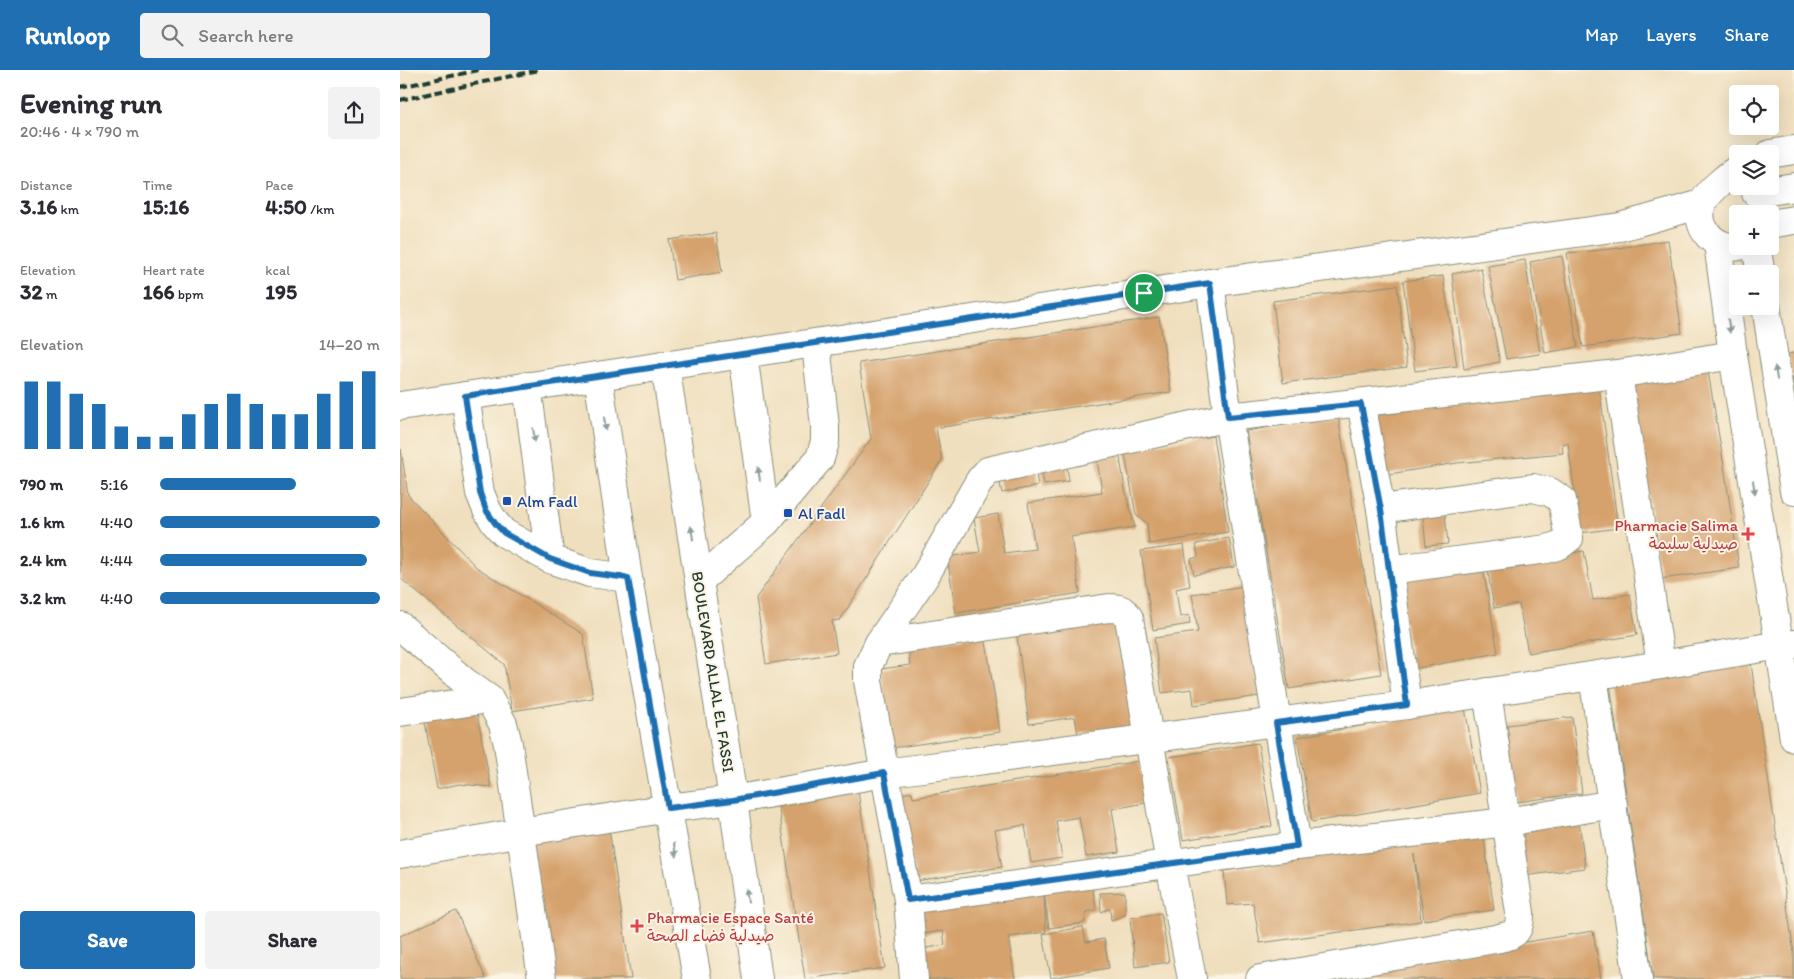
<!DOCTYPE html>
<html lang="en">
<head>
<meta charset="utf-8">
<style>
  body { margin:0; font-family:Itim,"Playpen Sans Arabic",sans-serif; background:#f2f2f3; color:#2b2b33; height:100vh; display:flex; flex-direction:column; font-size:19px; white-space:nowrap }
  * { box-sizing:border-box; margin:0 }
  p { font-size:16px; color:#7c7c81 }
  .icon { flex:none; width:28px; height:28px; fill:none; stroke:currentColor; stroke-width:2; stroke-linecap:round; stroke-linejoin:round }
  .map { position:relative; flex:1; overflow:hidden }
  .panel { display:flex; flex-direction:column; background:#fff; width:400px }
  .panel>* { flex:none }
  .buttons { position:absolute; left:1329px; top:15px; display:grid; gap:10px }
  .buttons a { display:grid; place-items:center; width:50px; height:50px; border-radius:5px; background:#fff; box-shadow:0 5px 20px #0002; font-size:25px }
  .pin { position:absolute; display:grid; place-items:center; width:42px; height:42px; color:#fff; margin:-21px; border:2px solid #fff; border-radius:50%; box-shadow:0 1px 5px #0007 }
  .round { display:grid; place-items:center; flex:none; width:52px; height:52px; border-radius:5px; background:#f2f2f3 }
  .headline { display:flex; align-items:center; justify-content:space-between; height:85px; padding:0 20px }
  h1 { font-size:28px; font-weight:700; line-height:38px }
  .figures { display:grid; grid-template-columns:repeat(3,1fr); gap:8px; height:85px; padding:5px 20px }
  .figures div { display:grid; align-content:center }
  .figures b { font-size:21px; font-weight:700 }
  .figures small { font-size:14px; font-weight:400 }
  .figures p { font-size:14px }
  .chart { height:140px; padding:10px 20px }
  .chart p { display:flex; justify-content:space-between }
  .chart svg { width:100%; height:90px; margin-top:5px; stroke:#1f6fb2; stroke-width:6 }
  .button { display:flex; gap:10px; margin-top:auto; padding:10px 20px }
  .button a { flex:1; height:58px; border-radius:5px; background:#1f6fb2; color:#fff; font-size:20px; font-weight:700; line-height:58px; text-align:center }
  .button a+a { background:#f2f2f3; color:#2b2b33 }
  ul { padding:0 20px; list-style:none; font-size:16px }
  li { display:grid; grid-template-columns:80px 60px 1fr; align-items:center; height:38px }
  li i { height:12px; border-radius:6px; background:#1f6fb2 }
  header { display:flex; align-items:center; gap:30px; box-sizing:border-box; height:70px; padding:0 25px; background:#1f6fb2; color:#fff }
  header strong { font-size:24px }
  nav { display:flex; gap:28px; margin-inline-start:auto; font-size:18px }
  .search { width:350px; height:45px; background:#f2f2f3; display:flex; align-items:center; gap:12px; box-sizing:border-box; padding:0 18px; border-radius:5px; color:#7c7c81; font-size:19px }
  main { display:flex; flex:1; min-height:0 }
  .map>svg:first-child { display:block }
  .building { fill:#d5a26d }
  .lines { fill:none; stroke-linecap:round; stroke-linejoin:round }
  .minor-casing { stroke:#888e79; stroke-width:30 }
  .minor { stroke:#fff; stroke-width:28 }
  .rail { stroke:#1f3d34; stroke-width:4; stroke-dasharray:8 4; stroke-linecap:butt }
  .oneway { fill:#8f9e9a }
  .route-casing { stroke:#fff; stroke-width:10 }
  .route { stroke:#1f6fb2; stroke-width:6 }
  .transit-dot { fill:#1a4fb4; stroke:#fcf5e5; stroke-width:2 }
  .health-dot { fill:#e0444e; stroke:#fcf5e5; stroke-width:2 }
  .labels { text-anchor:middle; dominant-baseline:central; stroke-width:4; stroke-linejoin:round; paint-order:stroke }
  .transit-label { font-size:16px; fill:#164399; stroke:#fcf5e5; text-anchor:start }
  .health-label { font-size:16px; fill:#be3a42; stroke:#fcf5e5; text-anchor:end }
  .street-label { font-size:16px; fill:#1f3d34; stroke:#fcf5e5 }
</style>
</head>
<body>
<header>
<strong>Runloop</strong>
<div class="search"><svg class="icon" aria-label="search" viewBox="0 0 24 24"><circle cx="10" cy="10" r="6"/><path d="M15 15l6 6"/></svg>Search here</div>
<nav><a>Map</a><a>Layers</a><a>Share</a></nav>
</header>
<main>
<section class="panel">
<div class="headline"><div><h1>Evening run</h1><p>20:46 · 4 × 790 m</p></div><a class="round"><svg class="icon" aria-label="share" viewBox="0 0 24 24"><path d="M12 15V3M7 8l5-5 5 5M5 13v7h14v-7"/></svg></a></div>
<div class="figures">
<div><p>Distance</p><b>3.16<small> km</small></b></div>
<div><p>Time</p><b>15:16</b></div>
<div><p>Pace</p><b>4:50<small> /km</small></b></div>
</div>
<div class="figures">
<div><p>Elevation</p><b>32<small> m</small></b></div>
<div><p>Heart rate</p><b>166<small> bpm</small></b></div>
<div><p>kcal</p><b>195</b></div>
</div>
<div class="chart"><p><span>Elevation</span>14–20 m</p>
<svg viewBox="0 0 160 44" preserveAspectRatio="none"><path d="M5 44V11M15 44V11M25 44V17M35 44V22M45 44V33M55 44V38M65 44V38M75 44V27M85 44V22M95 44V17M105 44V22M115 44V27M125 44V27M135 44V17M145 44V11M155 44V6"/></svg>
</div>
<ul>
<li><b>790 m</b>5:16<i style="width:62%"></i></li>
<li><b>1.6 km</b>4:40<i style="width:100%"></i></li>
<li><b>2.4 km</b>4:44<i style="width:94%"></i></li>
<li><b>3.2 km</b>4:40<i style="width:100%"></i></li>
</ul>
<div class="button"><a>Save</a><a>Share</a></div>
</section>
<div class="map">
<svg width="1394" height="909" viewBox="0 0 1394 909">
  <rect width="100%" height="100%" fill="#fcf5e5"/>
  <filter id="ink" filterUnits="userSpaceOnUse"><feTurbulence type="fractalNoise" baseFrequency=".02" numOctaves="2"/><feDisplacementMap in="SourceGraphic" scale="10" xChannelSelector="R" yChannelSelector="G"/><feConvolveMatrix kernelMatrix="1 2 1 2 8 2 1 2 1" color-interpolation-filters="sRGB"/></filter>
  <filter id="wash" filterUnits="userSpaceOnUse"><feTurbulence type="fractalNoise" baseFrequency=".0096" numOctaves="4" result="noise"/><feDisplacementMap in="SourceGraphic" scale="20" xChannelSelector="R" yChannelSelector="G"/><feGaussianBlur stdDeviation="1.12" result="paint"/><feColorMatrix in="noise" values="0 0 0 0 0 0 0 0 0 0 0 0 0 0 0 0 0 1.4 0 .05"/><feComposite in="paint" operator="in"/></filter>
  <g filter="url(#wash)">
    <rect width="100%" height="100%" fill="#f0dfbe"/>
    <g id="blocks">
      <g class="building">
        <polygon points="316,163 322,202 275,210 269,170"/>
        <polygon points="1268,170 1282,263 1183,277 1167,183 1212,179"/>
        <polygon points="1162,186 1178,277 1145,283 1130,192"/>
        <polygon points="1125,190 1140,284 1106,289 1088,196"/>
        <polygon points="1081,198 1100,292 1064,299 1052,204"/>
        <polygon points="1043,206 1057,296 1015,301 1003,211"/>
        <polygon points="997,215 1007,297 883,313 873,231"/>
        <polygon points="759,247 771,322 536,358 542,390 440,550 432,551 437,583 366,594 356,528 471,369 459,293"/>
        <polygon points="1394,283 1394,316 1393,316 1388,284"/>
        <polygon points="1307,295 1325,402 1339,498 1261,509 1230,307"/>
        <polygon points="1199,315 1218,458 1180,463 1168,373 1162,374 1163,383 1057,393 983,405 974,346"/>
        <polygon points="938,346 981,604 889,619 846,361"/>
        <polygon points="813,366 828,462 749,474 747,453 736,445 724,379"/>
        <polygon points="1,379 8,425 76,497 183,564 193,628 112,641 104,594 0,508"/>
        <polygon points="719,382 725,419 735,457 671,467 680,523 556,543 547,487 580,482 574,448 598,444 604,483 635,479 628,433 702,422 696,383"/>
        <polygon points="666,391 669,411 644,415 641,395"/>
        <polygon points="635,397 638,416 602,423 598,404"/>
        <polygon points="1045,444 1048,474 1026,476 1023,447"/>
        <polygon points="829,468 834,497 794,505 791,489 798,487 796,474"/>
        <polygon points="784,475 790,516 776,519 780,547 789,545 790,554 753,560 741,481"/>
        <polygon points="1184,481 1193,530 1230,524 1237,565 1128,583 1119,534 1094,538 1087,497"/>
        <polygon points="1082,493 1098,583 1013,599 997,509"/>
        <polygon points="844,516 860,626 794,635 792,619 762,623 754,568 798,562 792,524"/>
        <polygon points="723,544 739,656 678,664 675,647 629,654 616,559"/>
        <polygon points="585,565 600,662 492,678 481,599 510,595 508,576"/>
        <polygon points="1350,587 1394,883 1394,909 1253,909 1209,607"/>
        <polygon points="76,638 91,717 59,714 37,719 24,647"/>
        <polygon points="1065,638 1080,723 912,752 897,667"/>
        <polygon points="1172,647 1182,723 1117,732 1107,655"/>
        <polygon points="858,673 872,756 783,770 769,687"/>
        <polygon points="739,691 746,733 712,739 719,782 686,787 679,747 656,751 662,788 631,793 625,755 595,760 602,797 516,811 501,724 512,722 513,728"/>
        <polygon points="458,721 485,898 405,909 378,733"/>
        <polygon points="1179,750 1185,798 1123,806 1117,758"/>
        <polygon points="209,758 231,909 152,909 131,769"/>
        <polygon points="1083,761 1094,840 1024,850 1014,784 1021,851 860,873 853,833 827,835 824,801"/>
        <polygon points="692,813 696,840 687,842 684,853 649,858 644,824 646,862 608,867 615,909 526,909 521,879 545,875 543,861 523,864 518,832"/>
        <polygon points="725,822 725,845 711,850 710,838 701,842 700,823"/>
        <polygon points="56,841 86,909 0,909 0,866"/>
        <polygon points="761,843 769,892 735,897 730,848"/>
        <polygon points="683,857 686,872 704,869 709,898 651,908 643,864"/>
        <polygon points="1193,861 1201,909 909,909 909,908"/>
      </g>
    </g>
  </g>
  <g filter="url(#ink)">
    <use href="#blocks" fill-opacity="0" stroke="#888e79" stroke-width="1"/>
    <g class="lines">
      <defs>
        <g id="minor">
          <polyline points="1370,84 1394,80"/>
          <path d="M1338,99c-11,7 -32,24 -36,36 -8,23 14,46 37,41"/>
          <polyline points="1356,123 1394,117"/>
          <polyline points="1370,154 1394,150"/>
          <polyline points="1318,173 1333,285 1394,668"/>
          <polyline points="1356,176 1361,204"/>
          <polyline points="810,213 828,347 897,776"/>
          <polyline points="1366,236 1394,421"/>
          <polyline points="343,284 366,452"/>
          <polyline points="265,295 329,702 358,909"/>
          <polyline points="1218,304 1261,595"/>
          <polyline points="198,306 228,508 297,909"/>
          <polyline points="127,316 150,489"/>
          <polyline points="65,326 80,423 87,440 95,453 104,463 150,489 190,503 228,508"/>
          <polyline points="961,333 981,439 1007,635"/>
          <polyline points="0,336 810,213 1220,157 1302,134"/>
          <polyline points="981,439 1133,418 1150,422 1162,430 1169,468 1160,475 1147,479 989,500"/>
          <polyline points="299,511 366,452 420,388 425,372 425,357 416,274"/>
          <polyline points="0,556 65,612 89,629 103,654 108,674 142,909"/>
          <path d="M479,573l230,-35c10,0 15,1 20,10l41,246 22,115"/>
          <polyline points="1193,606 1238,909"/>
          <polyline points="0,642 89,629"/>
          <polyline points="0,784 121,762 269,738 333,730 484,703 1007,635 1261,595 1380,575 1394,574"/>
          <polyline points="508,830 897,776 1107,752 1213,734"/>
          <polyline points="514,909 508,830 468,611 468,596 479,573 525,506 580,410 588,401 828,347 1218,304 1333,285"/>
          <path d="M860,909l235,-40c19,-4 25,-5 25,-26l-33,-221"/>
        </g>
      </defs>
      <use href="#minor" class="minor-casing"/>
      <use href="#minor" class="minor"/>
      <g class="rail">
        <polyline points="0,17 79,0"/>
        <polyline points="0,30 139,0"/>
      </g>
    </g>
    <defs><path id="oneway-solid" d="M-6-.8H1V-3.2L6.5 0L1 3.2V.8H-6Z" transform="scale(1.25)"/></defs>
    <g class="oneway">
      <use href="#oneway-solid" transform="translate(1329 256) rotate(82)"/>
      <use href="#oneway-solid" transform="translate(1376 303) rotate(-99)"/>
      <use href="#oneway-solid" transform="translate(205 354) rotate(82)"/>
      <use href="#oneway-solid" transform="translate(134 365) rotate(82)"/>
      <use href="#oneway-solid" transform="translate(359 404) rotate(-98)"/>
      <use href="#oneway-solid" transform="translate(1354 417) rotate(81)"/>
      <use href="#oneway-solid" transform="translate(292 463) rotate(-99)"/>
      <use href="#oneway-solid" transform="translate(275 780) rotate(81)"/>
      <use href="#oneway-solid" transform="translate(347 826) rotate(-98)"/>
    </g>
  </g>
  <g class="lines" filter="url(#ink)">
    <defs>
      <polygon id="route" points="810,213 828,347 961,334 981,440 1007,635 876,653 897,776 508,830 484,703 333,730 268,738 228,508 190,503 150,489 104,463 95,453 86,440 80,423 65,326"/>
    </defs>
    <use href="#route" class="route-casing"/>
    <use href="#route" class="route"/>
  </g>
  <g class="transit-dot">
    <rect x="102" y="426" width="10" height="10" rx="2.5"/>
    <rect x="383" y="438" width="10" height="10" rx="2.5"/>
  </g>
  <g class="health-dot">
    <path d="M1345.5 456.5h5v5h5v5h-5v5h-5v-5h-5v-5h5z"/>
    <path d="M234.5 848.5h5v5h5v5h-5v5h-5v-5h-5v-5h5z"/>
  </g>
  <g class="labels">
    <g class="transit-label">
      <text x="117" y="431">Alm Fadl</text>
      <text x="398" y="443">Al Fadl</text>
    </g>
    <g class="health-label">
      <text x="1338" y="455">Pharmacie Salima<tspan x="1338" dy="18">صيدلية سليمة</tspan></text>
      <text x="247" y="847" text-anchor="start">Pharmacie Espace Santé<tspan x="247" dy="18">صيدلية فضاء الصحة</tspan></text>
    </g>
    <g class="street-label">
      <text transform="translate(313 602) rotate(81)">BOULEVARD ALLAL EL FASSI</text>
    </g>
  </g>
</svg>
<div class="buttons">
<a><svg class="icon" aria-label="locate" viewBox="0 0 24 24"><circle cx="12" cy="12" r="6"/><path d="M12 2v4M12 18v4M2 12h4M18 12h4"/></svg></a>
<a><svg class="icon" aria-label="layers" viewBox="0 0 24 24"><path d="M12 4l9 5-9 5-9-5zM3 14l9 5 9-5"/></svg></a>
<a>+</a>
<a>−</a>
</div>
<div class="pin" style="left:744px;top:223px;background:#1e9e55"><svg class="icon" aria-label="arrive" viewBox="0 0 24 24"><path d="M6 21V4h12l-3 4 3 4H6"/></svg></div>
</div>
</main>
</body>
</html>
